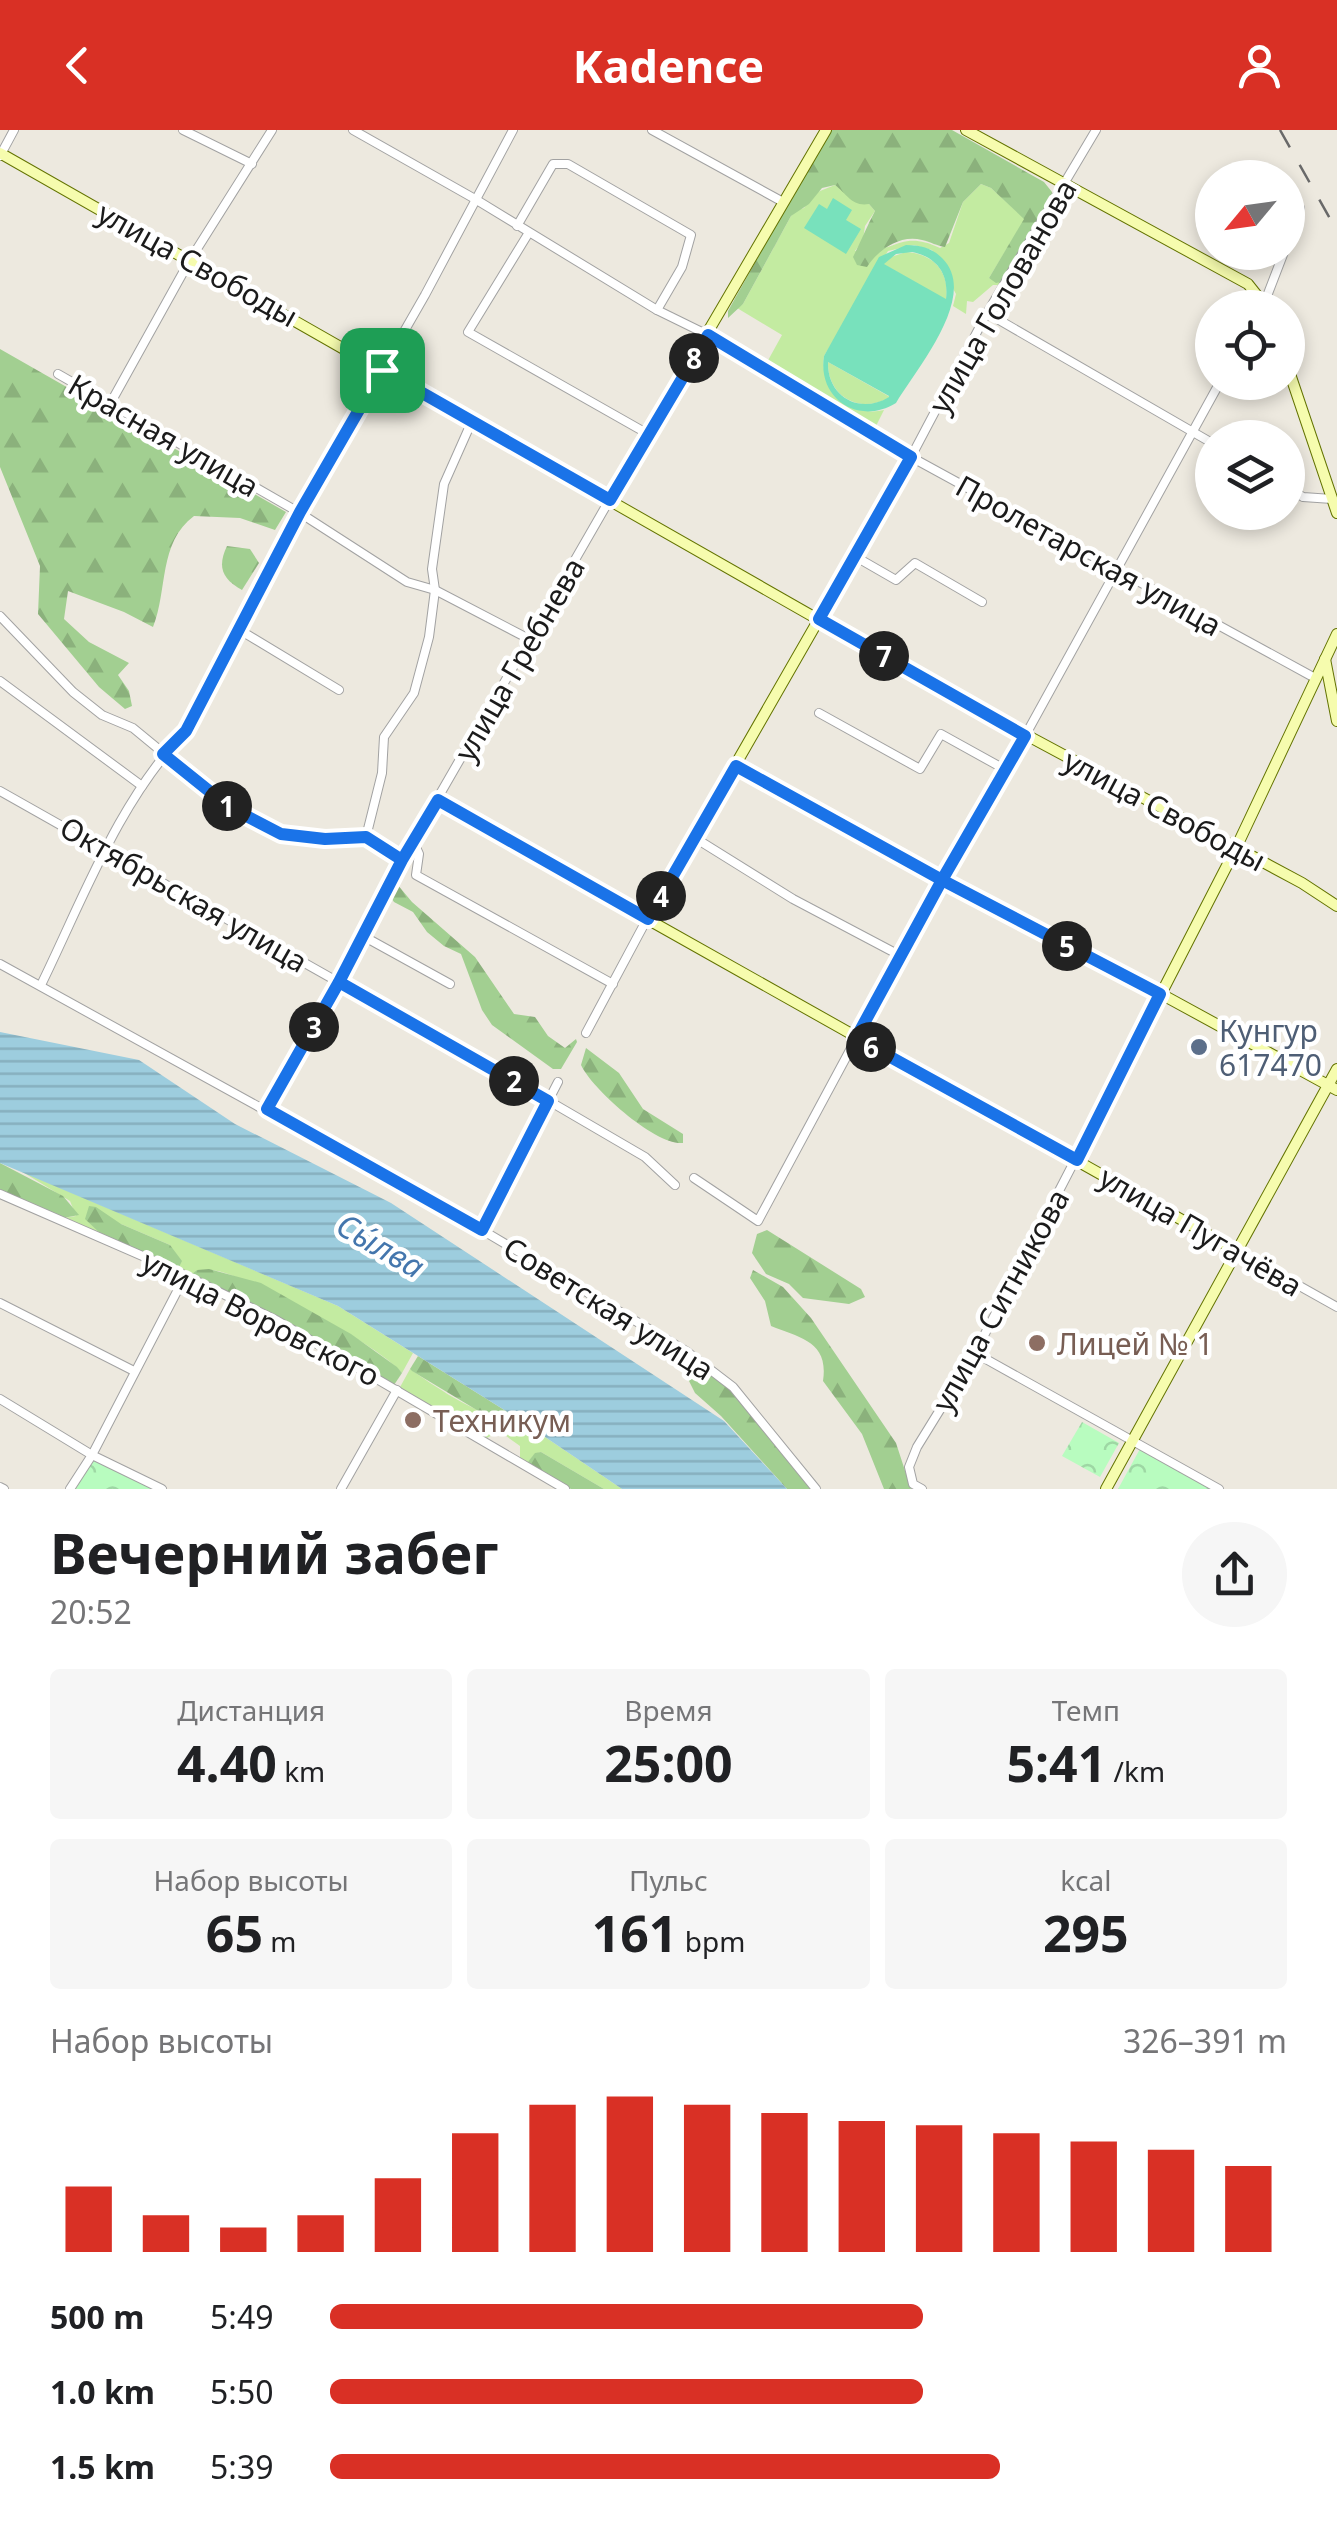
<!DOCTYPE html>
<html lang="ru">
<head>
<meta charset="utf-8">
<style>
  body { margin:0; font-family:"Noto Sans",sans-serif; background:#f6f6f6; color:#202124; height:100vh; display:flex; flex-direction:column; font-size:38px; white-space:nowrap }
  * { box-sizing:border-box; margin:0 }
  p { font-size:32px; color:#757577 }
  .icon { flex:none; width:55px; height:55px; fill:none; stroke:currentColor; stroke-width:2; stroke-linecap:round; stroke-linejoin:round }
  .map { position:relative; height:1359px; overflow:hidden }
  .panel { display:flex; flex-direction:column; background:#fff; flex:1 }
  .panel>* { flex:none }
  .needle { width:65px; rotate:241deg }
  .buttons { position:absolute; left:1195px; top:30px; display:grid; gap:20px }
  .buttons a { display:grid; place-items:center; width:110px; height:110px; border-radius:50%; background:#fff; box-shadow:0 5px 15px #0003; font-size:50px }
  .pin { position:absolute; display:grid; place-items:center; width:85px; height:85px; color:#fff; margin:-42px; border-radius:20px; box-shadow:0 5px 15px #0006 }
  .km { position:absolute; width:50px; height:50px; margin:-25px; border-radius:50%; background:#222; color:#fff; font-size:28px; line-height:50px; text-align:center }
  .round { display:grid; place-items:center; flex:none; width:105px; height:105px; border-radius:52px; background:#f6f6f6 }
  .overview { display:flex; align-items:center; justify-content:space-between; height:170px; padding:0 50px }
  h1 { font-size:55px; font-weight:700; line-height:75px }
  .metrics { display:grid; grid-template-columns:repeat(3,1fr); gap:15px; height:170px; padding:10px 50px }
  .metrics div { display:grid; align-content:center; border-radius:10px; background:#f6f6f6; text-align:center }
  .metrics b { font-size:50px; font-weight:700 }
  .metrics small { font-size:28px; font-weight:400 }
  .metrics p { font-size:28px }
  .chart { height:280px; padding:20px 50px }
  .chart p { display:flex; justify-content:space-between }
  .chart svg { width:100%; height:180px; margin-top:10px; stroke:#d93025; stroke-width:6 }
  ul { padding:0 50px; list-style:none; font-size:32px }
  li { display:grid; grid-template-columns:160px 120px 1fr; align-items:center; height:75px }
  li i { height:25px; border-radius:12px; background:#d93025 }
  header { display:flex; justify-content:space-between; align-items:center; height:130px; padding:0 50px; background:#d93025; color:#fff; font-size:45px; font-weight:700 }
  .map>svg:first-child { display:block }
  .grass { fill:#c3eba1 }
  .forest { fill:url(#forest-firs) }
  .park { fill:url(#park-crowns) }
  .pitch { fill:#78e1bc; fill-rule:evenodd }
  .water { fill:url(#water-rules) }
  .lines { fill:none; stroke-linecap:round; stroke-linejoin:round }
  .street-casing { stroke:#a2a2a2; stroke-width:10 }
  .secondary-casing { stroke:#637300; stroke-width:12 }
  .street { stroke:#fff; stroke-width:8 }
  .secondary { stroke:#f6fcae; stroke-width:10 }
  .rail { stroke:#696969; stroke-width:2.5; stroke-dasharray:20 20; stroke-linecap:butt }
  .route-casing { stroke:#fff; stroke-width:20 }
  .route { stroke:#1a73e8; stroke-width:12 }
  .service-dot { fill:#5c6f8a; stroke:#fff; stroke-width:4 }
  .education-dot { fill:#8d6e63; stroke:#fff; stroke-width:4 }
  .labels { text-anchor:middle; dominant-baseline:central; stroke-width:9; stroke-linejoin:round; paint-order:stroke }
  .street-label { font-size:30px; fill:#1b1b1b; stroke:#fff }
  .service-label { font-size:30px; fill:#4e5e75; stroke:#fff; text-anchor:start }
  .education-label { font-size:30px; fill:#785e54; stroke:#fff; text-anchor:start }
  .water-label { font-size:32px; font-style:italic; fill:#4476ad; stroke:#fff }
</style>
</head>
<body>
<header><svg class="icon" aria-label="back" viewBox="0 0 24 24"><path d="M15 5l-7 7 7 7"/></svg>Kadence<svg class="icon" aria-label="person" viewBox="0 0 24 24"><circle cx="12" cy="8" r="4"/><path d="M4 21q1-7 8-7t8 7"/></svg></header>
<div class="map">
<svg width="1337" height="1359" viewBox="0 0 1337 1359">
  <defs>
    <pattern id="forest-firs" width="22" height="20" patternUnits="userSpaceOnUse" patternTransform="scale(2.5)"><rect width="22" height="20" fill="#a2cf91"/><path d="M5 1l3.5 6h-7zM16 11l3.5 6h-7z" fill="#8bb17c"/></pattern>
    <pattern id="park-crowns" width="20" height="18" patternUnits="userSpaceOnUse" patternTransform="scale(2.5)"><rect width="20" height="18" fill="#b8fcbf"/><path d="M2 6a3 3 0 1 1 6 0M12 15a3 3 0 1 1 6 0" fill="none" stroke="#9ed7a4"/></pattern>
    <pattern id="water-rules" width="6" height="5" patternUnits="userSpaceOnUse" patternTransform="scale(2.5)"><rect width="6" height="5" fill="#9dcdde"/><path d="M0 2.5h6" fill="none" stroke="#87afbe"/></pattern>
  </defs>
  <rect width="100%" height="100%" fill="#ede9df"/>
  <g class="grass">
    <path d="M981,54l10,4 34,31 -36,59 12,4 1,3h-9l-20,17 -6,-1 -1,13 -13,-8 3,-12 -24,-44 -18,-5 -26,6 -64,105c-5,34 27,62 60,54l-8,16 -110,-62 16,-29 -45,-27 6,-4 48,-88 6,-6 7,-2 11,-15 20,-8 34,19 6,7 -10,15 -2,14 -8,11c38,5 44,-23 85,-3l9,-5 14,-41z"/>
    <path d="M906,122c28,2 44,20 40,48l-63,-36 8,-7z"/>
    <path d="M828,232l62,35c-29,18 -63,0 -62,-35z"/>
    <path d="M21,1041l317,135 75,47 -11,20c-21,-27 -155,-99 -190,-103 -7,0 -14,4 -21,7l-13,-8 -8,-24 -49,-21 -19,10 -39,-16 13,-2 -6,-15z"/>
    <path d="M410,1239c23,16 79,56 104,47l108,73h-18l-63,-37 -6,2 -8,9 -7,-5v-12l-21,-15 -12,7 -88,-49z"/>
  </g>
  <g class="forest">
    <path d="M829,0h123l92,52 8,10 -1,7 -50,83 -5,1 -7,-5 35,-59 -33,-31 -10,-4 -18,18 -18,45c-8,-1 -14,-5 -23,-7 -22,-6 -44,10 -55,27l-10,-2 -4,-8c8,-16 14,-31 22,-46l-6,-7c-17,3 -22,-10 -34,-19l-13,3 -13,16 -18,12 -48,88 -15,14v-7z"/>
    <path d="M0,219l286,163 -11,18 -35,-12 -46,-2c-36,27 -26,74 -41,111l-29,-15 -56,-21 -4,28 25,23 40,21 -11,12 11,16 3,15 -7,3 -26,-22 -61,-73 2,-48 -40,-99z"/>
    <path d="M227,416l23,3 9,14 -17,27c-20,-11 -25,-23 -15,-44z"/>
    <polygon points="397,754 412,772 475,827 514,884 535,887 548,906 565,918 576,909 577,912 561,939 553,939 492,895 482,880 461,824 444,816 427,802 413,782 394,772 390,766"/>
    <path d="M586,918l33,25 24,36 40,25v9c-27,3 -91,-54 -102,-78z"/>
    <polygon points="0,1033 63,1066 79,1085 63,1088 0,1062"/>
    <polygon points="89,1076 96,1077 121,1094 170,1115 182,1131 178,1139 102,1105 85,1089"/>
    <polygon points="767,1100 861,1159 865,1167 849,1174 803,1168 789,1154 766,1144 752,1123 757,1104"/>
    <polygon points="209,1139 261,1153 351,1204 397,1237 402,1243 394,1255 192,1144 197,1140"/>
    <path d="M753,1140l30,17 28,31 85,125 15,46h-27l-22,-55 -39,-53c6,-40 -23,-43 -52,-55l-6,-25 -15,-23z"/>
    <polygon points="418,1226 514,1286 503,1290 490,1288 412,1241 410,1239"/>
    <polygon points="684,1226 692,1228 737,1265 813,1359 787,1359 721,1286 695,1263 681,1235"/>
    <polygon points="541,1322 604,1359 571,1359 527,1333 535,1323"/>
  </g>
  <g class="park">
    <polygon points="1082,1292 1119,1313 1100,1347 1062,1326"/>
    <polygon points="1141,1317 1215,1359 1118,1359"/>
    <polygon points="93,1329 154,1359 74,1359"/>
  </g>
  <g class="pitch">
    <polygon points="833,68 852,80 846,90 861,99 846,124 804,98 819,74 827,79"/>
    <path d="M906,115c14,0 26,3 36,13 38,37 -25,110 -46,145 -37,23 -79,-4 -72,-47l55,-99zM912,122c25,5 37,22 34,47l-62,-35 12,-10zM828,232l61,34v1c-29,18 -62,0 -61,-35z"/>
  </g>
  <polygon class="water" points="0,902 139,930 235,994 391,1073 724,1291 787,1359 622,1359 514,1286 338,1176 0,1033"/>
  <g class="lines">
    <defs>
      <g id="street">
        <polyline points="183,0 252,34"/>
        <polyline points="353,0 475,69 657,180 708,205 911,327 1315,548"/>
        <polyline points="652,0 783,72"/>
        <polyline points="0,26 14,0"/>
        <polyline points="517,96 553,34 568,34 691,105 682,137 657,180"/>
        <polyline points="528,104 468,202 648,304"/>
        <polyline points="1288,112 1300,78"/>
        <polyline points="1264,174 1284,122"/>
        <polyline points="987,183 1212,313"/>
        <polyline points="58,244 300,383 407,452 435,460 531,510"/>
        <polyline points="110,274 190,130 272,0"/>
        <polyline points="1288,358 1303,367 1332,369"/>
        <polyline points="856,427 896,450 915,433 982,472"/>
        <polyline points="0,486 73,562 102,585 133,598 229,677 281,704 325,709 366,707 402,730"/>
        <polyline points="819,489 911,327 987,183 1096,0"/>
        <polyline points="238,499 339,560"/>
        <polyline points="0,551 142,656"/>
        <polyline points="819,583 920,639 941,604 1006,640"/>
        <polyline points="735,636 941,751 1161,864 975,1223 917,1317 909,1337 913,1354 922,1359"/>
        <polyline points="0,661 549,971 645,1027 675,1055"/>
        <polyline points="439,670 647,789 586,903"/>
        <polyline points="366,707 382,643 384,607 414,563 429,507 435,460 432,439 444,354 472,291"/>
        <polyline points="695,708 793,769 901,826"/>
        <polyline points="414,713 419,724 416,745 613,854"/>
        <polyline points="363,806 450,854"/>
        <polyline points="0,834 482,1100 686,1221 733,1257 816,1359"/>
        <path d="M41,855c42,-86 78,-185 145,-254l114,-218 125,-218 88,-165"/>
        <polyline points="267,979 339,852 402,730 610,369"/>
        <polyline points="694,1048 758,1091 941,751 1025,606 1220,252"/>
        <polyline points="0,1064 170,1138 276,1190 565,1359"/>
        <polyline points="482,1100 558,952"/>
        <polyline points="1239,1122 1337,1177"/>
        <polyline points="0,1173 134,1241"/>
        <polyline points="975,1223 1219,1359"/>
        <polyline points="0,1269 92,1325 162,1359"/>
        <polyline points="0,1357 4,1359"/>
        <polyline points="70,1359 92,1325 185,1146"/>
        <polyline points="341,1359 397,1260"/>
      </g>
      <g id="secondary">
        <polyline points="966,0 1248,154 1267,178"/>
        <polyline points="0,23 935,556 1302,753 1337,776"/>
        <polyline points="1288,238 1337,383"/>
        <polyline points="610,369 826,0"/>
        <polyline points="819,489 647,789 1239,1122"/>
        <polyline points="1337,504 1236,718 1161,864 1337,960"/>
        <polyline points="1325,529 1337,591"/>
        <polyline points="1106,1359 1337,939"/>
      </g>
    </defs>
    <use href="#street" class="street-casing"/>
    <use href="#secondary" class="secondary-casing"/>
    <use href="#street" class="street"/>
    <use href="#secondary" class="secondary"/>
    <polyline class="rail" points="1280,0 1337,101"/>
  </g>
  <g class="lines">
    <defs>
      <polyline id="route" points="382,240 300,382 186,601 163,624 229,677 281,704 325,709 366,707 402,730 339,852 548,971 482,1100 267,979 339,852 402,730 438,670 648,789 736,636 942,750 1160,864 1077,1030 856,908 942,750 1025,606 819,489 911,327 708,205 610,370 382,240"/>
    </defs>
    <use href="#route" class="route-casing"/>
    <use href="#route" class="route"/>
  </g>
  <circle class="service-dot" cx="1199" cy="917" r="10"/>
  <g class="education-dot">
    <circle cx="1037" cy="1213" r="10"/>
    <circle cx="413" cy="1290" r="10"/>
  </g>
  <g class="labels">
    <g class="street-label">
      <text transform="translate(198 134) rotate(29)">улица Свободы</text>
      <text transform="translate(1002 166) rotate(-60)">улица Голованова</text>
      <text transform="translate(164 305) rotate(30)">Красная улица</text>
      <text transform="translate(1089 425) rotate(29)">Пролетарская улица</text>
      <text transform="translate(519 529) rotate(-60)">улица Гребнева</text>
      <text transform="translate(1165 680) rotate(28)">улица Свободы</text>
      <text transform="translate(184 764) rotate(30)">Октябрьская улица</text>
      <text transform="translate(1201 1101) rotate(30)">улица Пугачёва</text>
      <text transform="translate(1000 1170) rotate(-61)">улица Ситникова</text>
      <text transform="translate(609 1178) rotate(32)">Советская улица</text>
      <text transform="translate(261 1188) rotate(27)">улица Воровского</text>
    </g>
    <g class="service-label">
      <text x="1219" y="900">Кунгур<tspan x="1219" dy="34">617470</tspan></text>
    </g>
    <g class="education-label">
      <text x="1057" y="1213">Лицей № 1</text>
      <text x="433" y="1290">Техникум</text>
    </g>
    <g class="water-label">
      <text transform="translate(381 1115) rotate(30)">Сы́лва</text>
    </g>
  </g>
</svg>
<div class="buttons">
<a><svg class="needle" viewBox="-14 -14 28 28"><path d="M0-13l5 13h-10z" fill="#e53935"/><path d="M0 13l5-13h-10z" fill="#757577"/></svg></a>
<a><svg class="icon" aria-label="locate" viewBox="0 0 24 24"><circle cx="12" cy="12" r="6"/><path d="M12 2v4M12 18v4M2 12h4M18 12h4"/></svg></a>
<a><svg class="icon" aria-label="layers" viewBox="0 0 24 24"><path d="M12 4l9 5-9 5-9-5zM3 14l9 5 9-5"/></svg></a>
</div>
<div class="pin" style="left:382px;top:240px;background:#1e9e55"><svg class="icon" aria-label="arrive" viewBox="0 0 24 24"><path d="M6 21V4h12l-3 4 3 4H6"/></svg></div>
<b class="km" style="left:227px;top:676px">1</b>
<b class="km" style="left:514px;top:951px">2</b>
<b class="km" style="left:314px;top:897px">3</b>
<b class="km" style="left:661px;top:766px">4</b>
<b class="km" style="left:1067px;top:816px">5</b>
<b class="km" style="left:871px;top:917px">6</b>
<b class="km" style="left:884px;top:526px">7</b>
<b class="km" style="left:694px;top:228px">8</b>
</div>
<section class="panel">
<div class="overview"><div><h1>Вечерний забег</h1><p>20:52</p></div><a class="round"><svg class="icon" aria-label="share" viewBox="0 0 24 24"><path d="M12 15V3M7 8l5-5 5 5M5 13v7h14v-7"/></svg></a></div>
<div class="metrics">
<div><p>Дистанция</p><b>4.40<small> km</small></b></div>
<div><p>Время</p><b>25:00</b></div>
<div><p>Темп</p><b>5:41<small> /km</small></b></div>
</div>
<div class="metrics">
<div><p>Набор высоты</p><b>65<small> m</small></b></div>
<div><p>Пульс</p><b>161<small> bpm</small></b></div>
<div><p>kcal</p><b>295</b></div>
</div>
<div class="chart"><p><span>Набор высоты</span>326–391 m</p>
<svg viewBox="0 0 160 44" preserveAspectRatio="none"><path d="M5 44V28M15 44V35M25 44V38M35 44V35M45 44V26M55 44V15M65 44V8M75 44V6M85 44V8M95 44V10M105 44V12M115 44V13M125 44V15M135 44V17M145 44V19M155 44V23"/></svg>
</div>
<ul>
<li><b>500 m</b>5:49<i style="width:62%"></i></li>
<li><b>1.0 km</b>5:50<i style="width:62%"></i></li>
<li><b>1.5 km</b>5:39<i style="width:70%"></i></li>
</ul>
</section>
</body>
</html>
